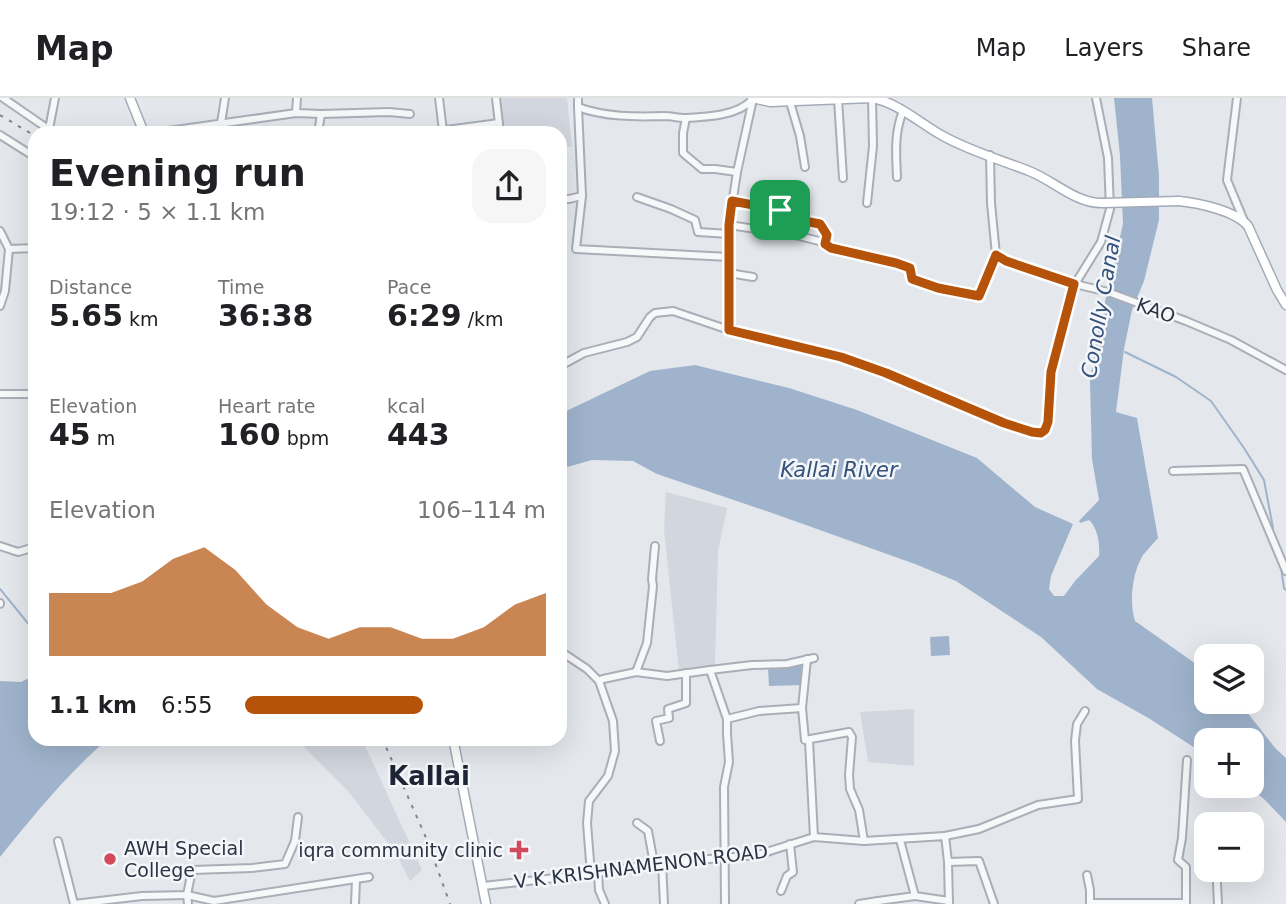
<!DOCTYPE html>
<html lang="en">
<head>
<meta charset="utf-8">
<style>
  body { margin:0; font-family:"DejaVu Sans",sans-serif; background:#f6f6f6; color:#202124; height:100vh; display:flex; flex-direction:column; font-size:26px; white-space:nowrap }
  * { box-sizing:border-box; margin:0 }
  p { font-size:23px; color:#757577 }
  .icon { flex:none; width:38px; height:38px; fill:none; stroke:currentColor; stroke-width:2; stroke-linecap:round; stroke-linejoin:round }
  .map { position:relative; flex:1; overflow:hidden }
  .details { position:absolute; left:28px; top:28px; width:539px; height:620px; display:flex; flex-direction:column; background:#fff; border-radius:21px; box-shadow:0 7px 28px #0002 }
  .details>* { flex:none }
  .tools { position:absolute; left:1194px; top:546px; display:grid; gap:14px }
  .tools a { display:grid; place-items:center; width:70px; height:70px; border-radius:14px; background:#fff; box-shadow:0 7px 28px #0002; font-size:35px }
  .pin { position:absolute; display:grid; place-items:center; width:60px; height:60px; color:#fff; margin:-30px; border-radius:14px; box-shadow:0 4px 10px #0006 }
  .round { display:grid; place-items:center; flex:none; width:74px; height:74px; border-radius:21px; background:#f6f6f6 }
  .head { display:flex; align-items:center; justify-content:space-between; height:119px; padding:0 21px }
  h1 { font-size:38px; font-weight:600; line-height:52px }
  .stats { display:grid; grid-template-columns:repeat(3,1fr); gap:10px; height:119px; padding:7px 21px }
  .stats div { display:grid; align-content:center }
  .stats b { font-size:30px; font-weight:600 }
  .stats small { font-size:19px; font-weight:400 }
  .stats p { font-size:19px }
  .chart { height:196px; padding:14px 21px }
  .chart p { display:flex; justify-content:space-between }
  .chart svg { width:100%; height:126px; margin-top:7px; fill:#b45309; opacity:.7 }
  ul { padding:0 21px; list-style:none; font-size:23px }
  li { display:grid; grid-template-columns:112px 84px 1fr; align-items:center; height:52px }
  li i { height:18px; border-radius:9px; background:#b45309 }
  header { display:flex; align-items:center; gap:42px; box-sizing:border-box; height:98px; padding:0 35px; background:#fff; border-bottom:2px solid #e0e0e0 }
  header strong { font-size:33px }
  nav { display:flex; gap:38px; margin-inline-start:auto; font-size:24px }
  .map>svg:first-child { display:block }
  .built { fill:#d2d6de }
  .water { fill:#9fb4cc }
  .lines { fill:none; stroke-linecap:round; stroke-linejoin:round }
  .stream { stroke:#9fb4cc; stroke-width:2 }
  .minor-casing { stroke:#a9aeb7; stroke-width:10 }
  .major-casing { stroke:#a3abb8; stroke-width:11 }
  .minor { stroke:#f7f8fa; stroke-width:6 }
  .major { stroke:#fff; stroke-width:8 }
  .rail { stroke:#7d8696; stroke-width:2; stroke-dasharray:3.5 7; stroke-linecap:butt }
  .major-bridge-casing { stroke:#a3abb8; stroke-width:11; stroke-linecap:butt }
  .major-bridge { stroke:#fff; stroke-width:8 }
  .route-casing { stroke:#fff; stroke-width:14 }
  .route { stroke:#b45309; stroke-width:9 }
  .poi-dot { fill:#d1495b; stroke:#f4f6f9; stroke-width:2.5 }
  .labels { text-anchor:middle; dominant-baseline:central; stroke-width:5; stroke-linejoin:round; paint-order:stroke }
  .street-label { font-size:19px; fill:#2b3445; stroke:#f4f6f9 }
  .poi-label { font-size:19px; fill:#2b3445; stroke:#f4f6f9; text-anchor:start }
  .water-label { font-size:21px; font-style:italic; fill:#34527a; stroke:#f4f6f9 }
  .district-label { font-size:26px; font-weight:bold; fill:#1d2536; stroke:#f4f6f9 }
</style>
</head>
<body>
<header>
<strong>Map</strong>
<nav><a>Map</a><a>Layers</a><a>Share</a></nav>
</header>
<div class="map">
<svg width="1286" height="806" viewBox="0 0 1286 806">
  <rect width="100%" height="100%" fill="#e4e7ec"/>
  <g class="built">
    <polygon points="497,0 567,0 572,49 560,50 560,35 503,35"/>
    <polygon points="666,394 727,410 718,453 715,568 679,573 664,432"/>
    <polygon points="914,611 914,668 868,664 860,614"/>
    <polygon points="296,641 362,641 422,772 410,783 395,754 348,693"/>
  </g>
  <g class="water">
    <path d="M1114,0h38l7,78v44l-15,61 -12,29 -8,39 -8,63 21,6 21,120c-5,6 -10,11 -15,17 -11,18 -14,47 -8,66l71,50v31h33l37,47 10,9v64l-22,-23 -17,-13h4v-46h-45v15l-56,-36 -53,-30 -56,-52 -85,-56 -41,-17 -140,-50 -118,-40 -24,-13 -41,-1 -32,9v-55l90,-43 45,-6 94,23 68,22 120,48 58,49 38,17 -22,52 -2,13 5,7h10l11,-15 24,-25c1,-11 -1,-28 -10,-36l-9,3 -1,-2 20,-21 -7,-41 -2,-77 6,-41 27,-117 -3,-68z"/>
    <polygon points="949,538 950,557 931,558 930,539"/>
    <polygon points="801,566 802,587 769,588 768,569"/>
    <path d="M35,577v63l73,1c-41,35 -74,76 -108,118v-176l21,1z"/>
  </g>
  <g class="lines">
    <g class="stream">
      <polyline points="1125,254 1176,279 1211,303 1244,350 1264,382 1273,430"/>
      <polyline points="1281,470 1284,490 1286,492"/>
      <polyline points="0,491 35,534"/>
    </g>
    <defs>
      <g id="minor">
        <polyline points="3,0 54,35"/>
        <polyline points="439,0 443,33"/>
        <polyline points="496,0 500,35"/>
        <path d="M578,0v9c26,10 58,10 86,9 7,0 14,2 21,2 21,-1 52,-2 67,-18"/>
        <polyline points="1237,0 1227,82 1244,123"/>
        <polyline points="838,1 843,80"/>
        <polyline points="790,4 800,38 805,69"/>
        <polyline points="296,15 297,0"/>
        <polyline points="686,20 683,35 683,55 702,71 715,71 737,74"/>
        <polyline points="49,31 55,0"/>
        <polyline points="154,35 296,15 321,16"/>
        <polyline points="221,35 221,25 225,0"/>
        <polyline points="318,35 321,16 389,14 410,16"/>
        <polyline points="435,35 446,32 499,25"/>
        <polyline points="0,37 35,59"/>
        <polyline points="990,57 991,105 996,157 1006,163 1075,186 1108,194 1186,223 1231,242 1286,272"/>
        <path d="M897,79c-1,-23 -3,-44 6,-66"/>
        <polyline points="582,98 576,151 729,159"/>
        <polyline points="637,99 671,111 695,122 698,134 729,136"/>
        <polyline points="560,101 569,101 582,98 578,9"/>
        <polyline points="732,103 780,112 789,120 820,126 827,137 825,147"/>
        <polyline points="867,105 873,48 872,0"/>
        <polyline points="729,127 795,137 819,143 830,150 896,165 910,170 912,181 938,190 979,198 996,157"/>
        <polyline points="0,133 9,151 5,193 0,208"/>
        <polyline points="9,151 35,150"/>
        <polyline points="729,175 753,179"/>
        <polyline points="729,232 729,127 737,74 753,1"/>
        <polyline points="560,268 584,255 627,244 637,239 650,219 655,215 673,213 729,232 841,259 886,275 1004,325 1041,335 1047,329 1051,274 1063,225 1075,186 1101,144 1110,111 1108,60 1096,0"/>
        <polyline points="0,296 35,296"/>
        <polyline points="1173,373 1243,371 1286,473"/>
        <polyline points="0,448 18,454 35,449"/>
        <polyline points="0,505 0,506"/>
        <polyline points="560,553 587,571 599,583 603,581 636,574 667,578 710,572 727,621 759,613 802,610 805,642 849,634 852,639 849,677 850,691 859,712 864,743"/>
        <polyline points="710,572 752,567 787,566 814,560"/>
        <polyline points="636,574 647,545 653,488 652,481 655,448"/>
        <polyline points="802,610 807,561"/>
        <polyline points="660,643 656,623 669,620 668,611 686,605 686,575"/>
        <polyline points="809,643 814,739"/>
        <polyline points="637,725 648,733 654,766"/>
        <polyline points="945,738 979,731 1038,707 1078,701 1075,643 1077,626 1085,613"/>
        <polyline points="58,743 74,806"/>
        <polyline points="948,764 949,806"/>
        <polyline points="662,765 664,806"/>
        <polyline points="598,774 599,792 605,806"/>
        <polyline points="591,776 587,725 589,703 608,678 615,653 613,623 599,583"/>
        <polyline points="1087,777 1090,792 1090,806"/>
        <polyline points="1217,785 1218,806"/>
        <polyline points="483,788 591,776 662,765 757,757 814,739 864,743 945,738 948,764 979,763 994,806"/>
        <polyline points="781,793 787,778 793,774 790,746"/>
        <polyline points="915,798 949,803"/>
        <polyline points="1090,805 1186,805 1186,769 1178,762 1182,740 1187,662"/>
        <polyline points="74,806 142,798 187,797 192,772 252,770 285,766 295,743 298,719"/>
        <polyline points="188,806 187,797 214,803 369,779"/>
        <polyline points="355,806 356,781"/>
        <polyline points="725,806 724,689 729,664 727,636 727,621"/>
        <polyline points="859,806 878,803"/>
        <polyline points="878,806 878,803 915,798 900,742"/>
      </g>
      <g id="major">
        <polyline points="130,0 144,35"/>
        <path d="M752,0l18,4 102,-4c25,4 49,26 71,38 27,15 58,24 86,35 24,9 47,33 74,32"/>
        <path d="M1179,103c20,2 57,10 69,25l29,64 9,15"/>
        <polyline points="453,640 486,806"/>
      </g>
    </defs>
    <use href="#minor" class="minor-casing"/>
    <use href="#major" class="major-casing"/>
    <use href="#minor" class="minor"/>
    <use href="#major" class="major"/>
    <g class="rail">
      <polyline points="0,17 35,38"/>
      <polyline points="382,640 427,742 450,806"/>
    </g>
    <defs>
      <polyline id="major-bridge" points="1103,105 1179,103"/>
    </defs>
    <use href="#major-bridge" class="major-bridge-casing"/>
    <use href="#major-bridge" class="major-bridge"/>
  </g>
  <g class="lines">
    <defs>
      <polygon id="route" points="732,103 780,112 789,120 820,126 827,137 825,146 831,150 896,165 910,170 912,181 938,190 979,198 996,157 1006,163 1074,186 1051,274 1048,324 1045,332 1041,335 1032,334 1004,325 886,275 841,259 729,232 729,127"/>
    </defs>
    <use href="#route" class="route-casing"/>
    <use href="#route" class="route"/>
  </g>
  <g class="poi-dot">
    <path d="M515.5 741.5h7v7h7v7h-7v7h-7v-7h-7v-7h7z"/>
    <circle cx="110" cy="761" r="7"/>
  </g>
  <g class="labels">
    <g class="street-label">
      <text transform="translate(1156 212) rotate(20)">KAO</text>
      <text transform="translate(641 768) rotate(-7)">V K KRISHNAMENON ROAD</text>
    </g>
    <g class="poi-label">
      <text x="124" y="750">AWH Special<tspan x="124" dy="22">College</tspan></text>
      <text x="503" y="752" text-anchor="end">iqra community clinic</text>
    </g>
    <g class="water-label">
      <text transform="translate(1101 209) rotate(-80)">Conolly Canal</text>
      <text x="839" y="372">Kallai River</text>
    </g>
    <g class="district-label">
      <text x="429" y="678">Kallai</text>
    </g>
  </g>
</svg>
<div class="tools">
<a><svg class="icon" aria-label="layers" viewBox="0 0 24 24"><path d="M12 4l9 5-9 5-9-5zM3 14l9 5 9-5"/></svg></a>
<a>+</a>
<a>−</a>
</div>
<div class="pin" style="left:780px;top:112px;background:#1e9e55"><svg class="icon" aria-label="arrive" viewBox="0 0 24 24"><path d="M6 21V4h12l-3 4 3 4H6"/></svg></div>
<section class="details">
<div class="head"><div><h1>Evening run</h1><p>19:12 · 5 × 1.1 km</p></div><a class="round"><svg class="icon" aria-label="share" viewBox="0 0 24 24"><path d="M12 15V3M7 8l5-5 5 5M5 13v7h14v-7"/></svg></a></div>
<div class="stats">
<div><p>Distance</p><b>5.65<small> km</small></b></div>
<div><p>Time</p><b>36:38</b></div>
<div><p>Pace</p><b>6:29<small> /km</small></b></div>
</div>
<div class="stats">
<div><p>Elevation</p><b>45<small> m</small></b></div>
<div><p>Heart rate</p><b>160<small> bpm</small></b></div>
<div><p>kcal</p><b>443</b></div>
</div>
<div class="chart"><p><span>Elevation</span>106–114 m</p>
<svg viewBox="0 0 160 44" preserveAspectRatio="none"><path d="M0 44V22L10 22L20 22L30 18L40 10L50 6L60 14L70 26L80 34L90 38L100 34L110 34L120 38L130 38L140 34L150 26L160 22V44z"/></svg>
</div>
<ul>
<li><b>1.1 km</b>6:55<i style="width:59%"></i></li>
</ul>
</section>
</div>
</body>
</html>
